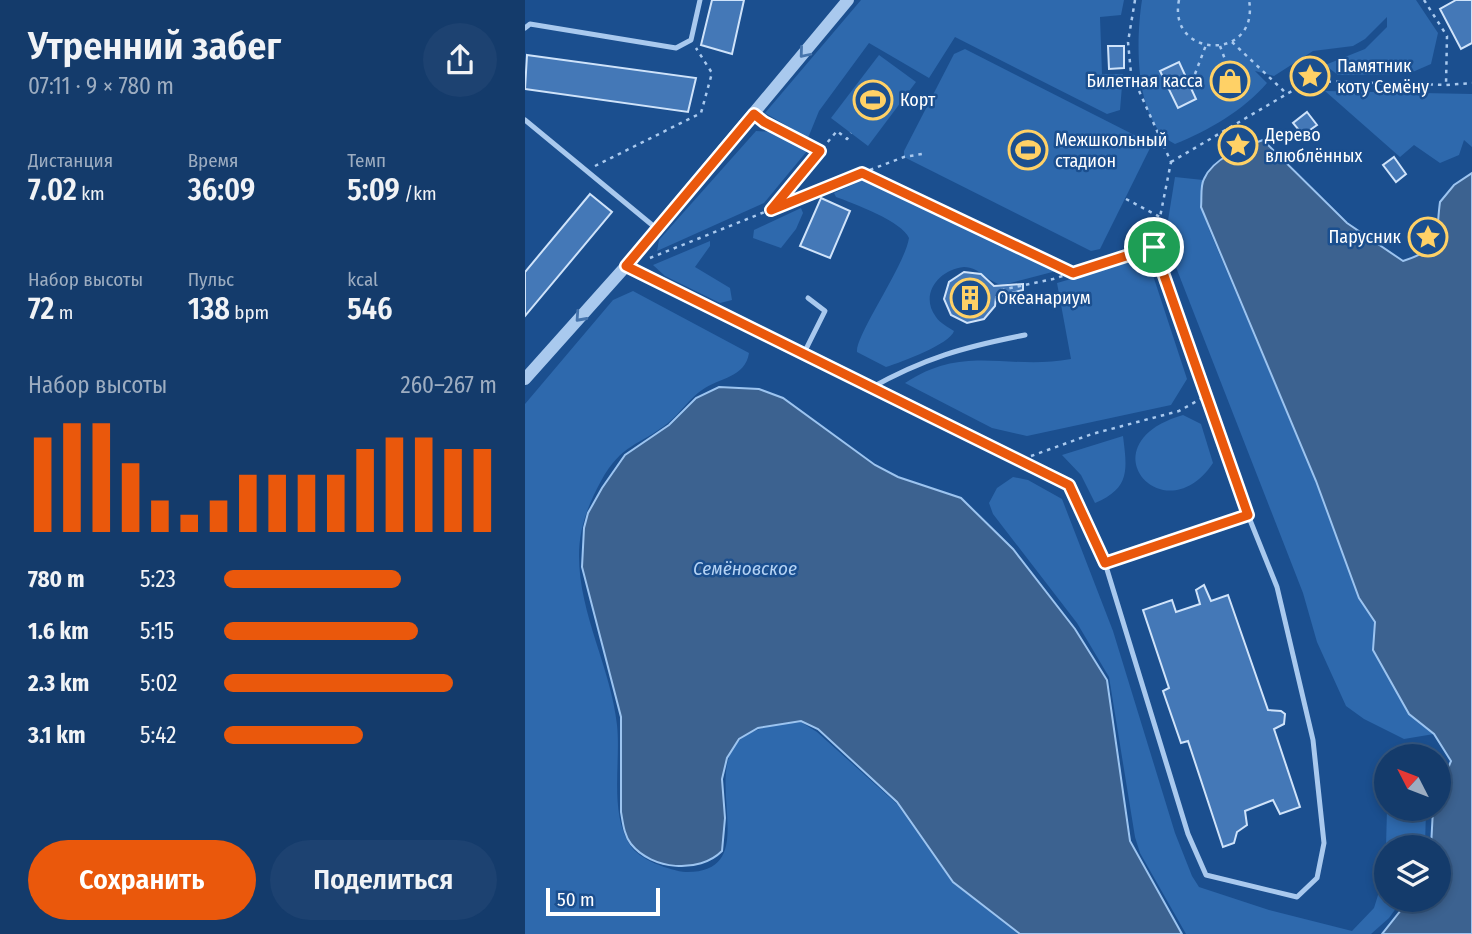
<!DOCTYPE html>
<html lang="ru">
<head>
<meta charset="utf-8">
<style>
  body { margin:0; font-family:"Fira Sans Condensed",sans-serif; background:#1d4271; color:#f1f3f6; height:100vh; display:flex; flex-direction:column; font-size:26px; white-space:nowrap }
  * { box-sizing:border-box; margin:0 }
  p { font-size:23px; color:#9dadc1 }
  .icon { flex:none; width:38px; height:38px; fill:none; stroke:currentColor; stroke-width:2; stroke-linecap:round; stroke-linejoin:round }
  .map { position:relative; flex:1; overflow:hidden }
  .panel { display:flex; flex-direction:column; background:#143b6b; width:525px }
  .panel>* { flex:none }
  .needle { width:46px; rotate:312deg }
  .controls { position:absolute; left:849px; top:744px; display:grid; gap:14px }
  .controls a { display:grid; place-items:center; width:77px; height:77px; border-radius:50%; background:#143b6b; box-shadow:0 4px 10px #0003,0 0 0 2px #33557e; font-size:35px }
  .scale { position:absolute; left:21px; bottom:18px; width:114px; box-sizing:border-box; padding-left:7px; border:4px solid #fff; border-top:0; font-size:19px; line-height:24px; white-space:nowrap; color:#fff; -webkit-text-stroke:5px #1b4f8f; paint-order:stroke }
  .pin { position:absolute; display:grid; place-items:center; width:60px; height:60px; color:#fff; margin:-30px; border:4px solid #fff; border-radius:50%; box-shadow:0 2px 7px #0007 }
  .round { display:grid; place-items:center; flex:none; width:74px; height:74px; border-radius:37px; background:#1d4271 }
  .headline { display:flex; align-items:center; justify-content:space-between; height:119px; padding:0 28px }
  h1 { font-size:38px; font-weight:600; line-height:52px }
  .metrics { display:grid; grid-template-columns:repeat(3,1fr); gap:10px; height:119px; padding:7px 28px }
  .metrics div { display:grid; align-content:center }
  .metrics b { font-size:30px; font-weight:600 }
  .metrics small { font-size:19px; font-weight:400 }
  .metrics p { font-size:19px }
  .chart { height:196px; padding:14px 28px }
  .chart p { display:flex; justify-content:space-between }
  .chart svg { width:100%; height:126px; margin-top:7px; stroke:#ea580c; stroke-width:6 }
  .cta { display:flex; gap:14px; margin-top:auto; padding:14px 28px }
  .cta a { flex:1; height:80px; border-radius:42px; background:#ea580c; color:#fff; font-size:28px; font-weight:600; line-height:80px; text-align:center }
  .cta a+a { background:#1d4271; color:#f1f3f6 }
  ul { padding:0 28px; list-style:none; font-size:23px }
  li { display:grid; grid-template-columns:112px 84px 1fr; align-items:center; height:52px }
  li i { height:18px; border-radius:9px; background:#ea580c }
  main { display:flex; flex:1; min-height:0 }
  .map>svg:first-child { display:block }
  .green { fill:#2e69ad }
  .water { fill:#3c6290; stroke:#9cc4f0; stroke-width:2 }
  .building { fill:#4478b7; stroke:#cfe3fa; stroke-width:2 }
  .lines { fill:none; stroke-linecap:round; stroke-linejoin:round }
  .path { stroke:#a9c9ee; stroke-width:2.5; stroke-dasharray:3.5 5; stroke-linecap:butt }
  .service { stroke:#a9c9ee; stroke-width:5 }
  .tertiary { stroke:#a9c9ee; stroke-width:12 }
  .oneway { stroke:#4674ac }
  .route-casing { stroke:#fff; stroke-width:14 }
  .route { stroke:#ea580c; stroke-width:9 }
  .labels { text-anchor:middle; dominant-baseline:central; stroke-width:5; stroke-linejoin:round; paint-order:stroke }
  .poi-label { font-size:18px; fill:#fff; stroke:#1b4f8f; text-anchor:start }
  .water-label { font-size:19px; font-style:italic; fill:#b5d3f5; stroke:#1b4f8f }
</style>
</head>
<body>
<main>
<section class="panel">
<div class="headline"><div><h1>Утренний забег</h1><p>07:11 · 9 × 780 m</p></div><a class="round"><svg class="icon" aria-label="share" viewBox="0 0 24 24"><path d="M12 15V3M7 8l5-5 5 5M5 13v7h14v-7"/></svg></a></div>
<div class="metrics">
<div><p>Дистанция</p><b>7.02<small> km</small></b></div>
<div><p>Время</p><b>36:09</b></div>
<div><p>Темп</p><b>5:09<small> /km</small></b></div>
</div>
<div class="metrics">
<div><p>Набор высоты</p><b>72<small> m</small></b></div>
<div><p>Пульс</p><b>138<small> bpm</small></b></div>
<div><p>kcal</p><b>546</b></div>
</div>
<div class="chart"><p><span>Набор высоты</span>260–267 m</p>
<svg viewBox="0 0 160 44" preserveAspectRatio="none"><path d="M5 44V11M15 44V6M25 44V6M35 44V20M45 44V33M55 44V38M65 44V33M75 44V24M85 44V24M95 44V24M105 44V24M115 44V15M125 44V11M135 44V11M145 44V15M155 44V15"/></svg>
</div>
<ul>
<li><b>780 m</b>5:23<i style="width:65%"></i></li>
<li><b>1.6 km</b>5:15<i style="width:71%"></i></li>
<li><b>2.3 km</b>5:02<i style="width:84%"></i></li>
<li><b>3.1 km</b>5:42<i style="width:51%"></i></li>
</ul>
<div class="cta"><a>Сохранить</a><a>Поделиться</a></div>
</section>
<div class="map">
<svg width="947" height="934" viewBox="0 0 947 934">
  <rect width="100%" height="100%" fill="#1b4f8f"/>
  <g class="green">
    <polygon points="336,0 599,0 596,15 575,17 577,74 598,74 595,110 582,114 430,37 404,78 344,43 294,111 283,138 240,113"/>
    <path d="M617,0h274l22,33 -7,31 -23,10 -70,1 -13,-10 40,-16 22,-22v-10l-22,22 -12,7 -40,5 -39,25 -19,-5 12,12c-23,27 -59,48 -92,61 -42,-21 -39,-106 -33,-144z"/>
    <polygon points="440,49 627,144 575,249 566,251 379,157 379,151 429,54"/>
    <polygon points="354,55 391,82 343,146 306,118"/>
    <polygon points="800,91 947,94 947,147 939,140 934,155 915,163 889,145 875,157"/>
    <polygon points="231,131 250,132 282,151 239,203 132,251 134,240"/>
    <polygon points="650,177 678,180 676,207 685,232 791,481 834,598 851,622 848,651 884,713 909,734 879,739 839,719 821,706 792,642 778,593 640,239"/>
    <path d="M338,180l197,90 -57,15c-15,-2 -23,-18 -39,-18 -25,2 -45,28 -28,50 4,6 12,10 18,14 -4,13 -52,31 -68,36l-29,-15c-2,-16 48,-87 52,-114 -6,-16 -56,-35 -73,-41l-2,-4z"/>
    <polygon points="276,208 278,213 271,229 256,248 228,238 229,230"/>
    <polygon points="185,241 185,246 170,267 205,288 207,300 195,303 140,276 128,265"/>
    <path d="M622,257l40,122 -16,26 -144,31 -35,-8 -87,-45c61,-40 102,-12 166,-24l-14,-76z"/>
    <path d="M108,291l116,62c-4,25 -29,24 -47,37 -13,9 -22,23 -34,33 -29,23 -46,20 -67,58 -13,24 -22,47 -22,75 0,58 32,112 38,169 4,38 -8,87 13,120 8,14 40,26 56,27 79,1 13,-98 55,-133 16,-13 40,-15 60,-17l16,10 80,72 55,78 66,52h-493v-530l88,-104z"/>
    <path d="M658,415l18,9 12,39c-49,73 -130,-19 -30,-48z"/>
    <path d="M598,436c4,33 8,52 -28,67l-14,-28 -19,-20z"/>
    <polygon points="488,477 503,480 537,499 588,631 650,833 667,876 674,887 744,910 827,931 849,908 861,869 861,900 877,900 864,918 846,934 661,934 615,853 610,837 584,677 552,623 468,514 464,503 472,488"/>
    <polygon points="862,809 901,809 900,847 861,847"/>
  </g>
  <g class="water">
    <path d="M738,140l84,83 56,38c41,-13 32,-24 37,-59l14,-17 18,-12v761h-90l27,-34h30v-53h-8l2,-38 6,-1v-18l12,-29 -17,-27 -25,-20 -36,-64 2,-28 -16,-24 -43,-117 -115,-274c1,-8 -1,-21 3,-28 9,-21 39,-32 59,-39z"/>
    <path d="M194,387l40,2 24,9 92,67 23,12 63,21 52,51 62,80 32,51 23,161 52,93h-162l-67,-52 -56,-80 -79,-73 -17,-8 -43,7 -19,11 -12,19 -5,21 3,39 -3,33c-23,23 -70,19 -91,-7 -7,-9 -8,-21 -10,-32v-95l-39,-150 2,-39 4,-15 14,-25 23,-33 44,-30 27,-27z"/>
  </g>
  <g class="building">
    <polygon points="187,0 219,0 207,54 176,45"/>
    <polygon points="931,0 947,0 947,43 936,49 915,9"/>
    <polygon points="583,46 599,46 599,68 584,69"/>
    <polygon points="2,55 171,78 163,112 0,89"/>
    <polygon points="654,62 671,99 653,108 635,71"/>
    <polygon points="716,69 721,80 694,92 689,81"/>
    <polygon points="782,112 792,125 778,135 768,123"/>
    <polygon points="869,157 881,174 871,182 858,165"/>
    <polygon points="65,194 87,212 0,316 0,272"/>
    <polygon points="296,198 325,211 305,258 275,246"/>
    <polygon points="439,272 456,274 469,286 498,284 498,290 471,297 470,306 459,319 442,323 426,315 419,299 424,282"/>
    <polygon points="679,585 686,601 703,595 743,710 756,711 760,714 759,724 749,729 775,807 755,814 748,800 720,811 722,825 712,832 709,843 698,847 663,741 656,743 638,691 644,688 618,610 647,600 651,612 675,604 671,590"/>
  </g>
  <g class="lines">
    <g class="path">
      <polyline points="610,0 603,42 606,73 646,162 629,247 720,506"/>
      <path d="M654,0c-12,59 81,62 70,0"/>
      <polyline points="899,0 922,36 921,85"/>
      <polyline points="707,42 762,94"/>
      <polyline points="695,46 704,70"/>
      <polyline points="670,74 681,45"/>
      <polyline points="239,122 295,151"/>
      <polyline points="646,162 784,81 921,85 947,83"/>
      <polyline points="70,166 176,113 187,73 171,48"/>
      <polyline points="337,173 379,157 397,154"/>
      <polyline points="601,199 635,217"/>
      <polyline points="248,207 312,131 322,139 326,133"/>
      <polyline points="125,258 337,173 548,273"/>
      <polyline points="476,290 528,279 629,247"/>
      <polyline points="506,456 567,434 654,411 681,396"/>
    </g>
    <g class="service">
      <polyline points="0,28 5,24 151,48 166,40 175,0"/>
      <polyline points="0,120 132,229"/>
      <polyline points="101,266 544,485 580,563 663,834 681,875 772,897 792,878 799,843 788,740 752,587 723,515 580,563"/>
      <polyline points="278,355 300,311 283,298"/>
      <path d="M344,389c55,-31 95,-42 156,-54"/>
    </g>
    <polyline class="tertiary" points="0,379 101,266 323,0"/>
  </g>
  <defs><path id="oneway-chevron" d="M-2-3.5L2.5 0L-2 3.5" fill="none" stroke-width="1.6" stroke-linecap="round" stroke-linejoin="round" transform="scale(1.75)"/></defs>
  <g class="oneway">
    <use href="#oneway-chevron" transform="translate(279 53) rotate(130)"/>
    <use href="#oneway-chevron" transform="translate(55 317) rotate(132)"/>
  </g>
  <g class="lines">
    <defs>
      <polygon id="route" points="229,114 239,122 295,151 246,210 337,173 548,273 629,247 723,515 580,563 544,485 101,266"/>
    </defs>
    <use href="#route" class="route-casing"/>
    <use href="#route" class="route"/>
  </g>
  <defs>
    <symbol id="sight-ring" viewBox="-11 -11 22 22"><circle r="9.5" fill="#1b4f8f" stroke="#ffd166" stroke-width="1.5"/><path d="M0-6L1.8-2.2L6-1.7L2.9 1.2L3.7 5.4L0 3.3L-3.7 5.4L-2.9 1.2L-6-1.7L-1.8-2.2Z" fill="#ffd166"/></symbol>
    <symbol id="shop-ring" viewBox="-11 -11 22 22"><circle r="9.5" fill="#1b4f8f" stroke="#ffd166" stroke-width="1.5"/><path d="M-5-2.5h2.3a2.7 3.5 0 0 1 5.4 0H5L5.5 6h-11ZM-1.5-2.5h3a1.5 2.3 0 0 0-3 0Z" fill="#ffd166"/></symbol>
    <symbol id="stadium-ring" viewBox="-11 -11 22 22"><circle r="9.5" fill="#1b4f8f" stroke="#ffd166" stroke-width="1.5"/><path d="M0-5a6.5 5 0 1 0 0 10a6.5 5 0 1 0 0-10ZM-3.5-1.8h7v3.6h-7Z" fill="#ffd166"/></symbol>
    <symbol id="building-ring" viewBox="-11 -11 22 22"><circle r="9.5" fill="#1b4f8f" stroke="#ffd166" stroke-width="1.5"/><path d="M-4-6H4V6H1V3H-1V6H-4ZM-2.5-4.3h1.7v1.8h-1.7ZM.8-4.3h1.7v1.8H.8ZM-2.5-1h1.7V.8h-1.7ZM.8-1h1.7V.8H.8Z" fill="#ffd166"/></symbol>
  </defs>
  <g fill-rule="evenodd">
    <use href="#sight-ring" x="763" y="54" width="44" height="44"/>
    <use href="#shop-ring" x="683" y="59" width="44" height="44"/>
    <use href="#stadium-ring" x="326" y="78" width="44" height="44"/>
    <use href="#sight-ring" x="691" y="123" width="44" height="44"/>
    <use href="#stadium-ring" x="481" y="128" width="44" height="44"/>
    <use href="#sight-ring" x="881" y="215" width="44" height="44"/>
    <use href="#building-ring" x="423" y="276" width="44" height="44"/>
  </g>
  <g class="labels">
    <g class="poi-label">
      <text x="812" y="66">Памятник<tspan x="812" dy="21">коту Семёну</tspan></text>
      <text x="678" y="81" text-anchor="end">Билетная касса</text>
      <text x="375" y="100">Корт</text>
      <text x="740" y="135">Дерево<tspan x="740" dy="21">влюблённых</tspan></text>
      <text x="530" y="140">Межшкольный<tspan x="530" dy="21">стадион</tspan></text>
      <text x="876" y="237" text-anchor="end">Парусник</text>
      <text x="472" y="298">Океанариум</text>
    </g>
    <g class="water-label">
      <text x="220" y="568">Семёновское</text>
    </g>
  </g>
</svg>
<div class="controls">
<a><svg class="needle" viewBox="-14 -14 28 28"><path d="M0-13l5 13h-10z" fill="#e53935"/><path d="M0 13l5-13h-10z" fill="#9dadc1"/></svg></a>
<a><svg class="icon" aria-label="layers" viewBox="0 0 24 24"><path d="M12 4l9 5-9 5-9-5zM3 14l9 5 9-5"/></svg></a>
</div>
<div class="scale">50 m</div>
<div class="pin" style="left:629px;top:247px;background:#1e9e55"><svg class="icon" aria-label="arrive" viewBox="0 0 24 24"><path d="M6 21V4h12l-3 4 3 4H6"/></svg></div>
</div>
</main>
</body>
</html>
